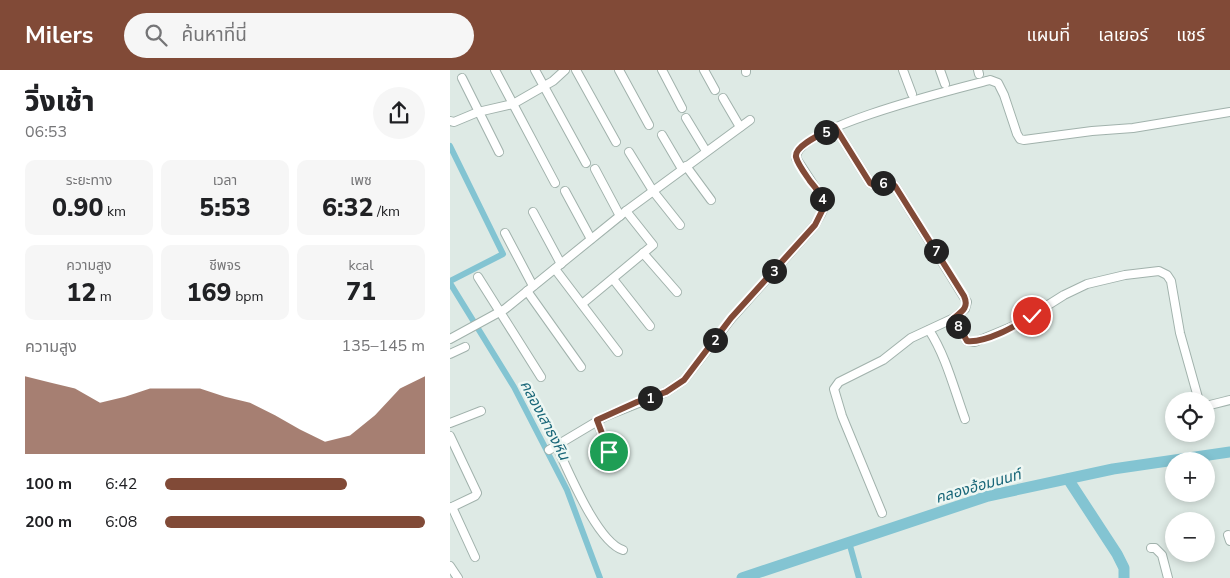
<!DOCTYPE html>
<html lang="th">
<head>
<meta charset="utf-8">
<style>
  body { margin:0; font-family:"Nunito Sans","Noto Sans Thai",sans-serif; background:#f6f6f6; color:#202124; height:100vh; display:flex; flex-direction:column; font-size:19px; white-space:nowrap }
  * { box-sizing:border-box; margin:0 }
  p { font-size:16px; color:#757577 }
  .icon { flex:none; width:28px; height:28px; fill:none; stroke:currentColor; stroke-width:2; stroke-linecap:round; stroke-linejoin:round }
  .map { position:relative; flex:1; overflow:hidden }
  .drawer { display:flex; flex-direction:column; background:#fff; width:450px }
  .drawer>* { flex:none }
  .tools { position:absolute; left:715px; top:322px; display:grid; gap:10px }
  .tools a { display:grid; place-items:center; width:50px; height:50px; border-radius:50%; background:#fff; box-shadow:0 2px 8px #0003; font-size:25px }
  .pin { position:absolute; display:grid; place-items:center; width:42px; height:42px; color:#fff; margin:-21px; border:2px solid #fff; border-radius:50%; box-shadow:0 1px 5px #0007 }
  .km { position:absolute; width:25px; height:25px; margin:-12px; border-radius:50%; background:#222; color:#fff; font-size:14px; line-height:25px; text-align:center }
  .round { display:grid; place-items:center; flex:none; width:52px; height:52px; border-radius:26px; background:#f6f6f6 }
  .summary { display:flex; align-items:center; justify-content:space-between; height:85px; padding:0 25px }
  h1 { font-size:28px; font-weight:800; line-height:38px }
  .figures { display:grid; grid-template-columns:repeat(3,1fr); gap:8px; height:85px; padding:5px 25px }
  .figures div { display:grid; align-content:center; border-radius:10px; background:#f6f6f6; text-align:center }
  .figures b { font-size:25px; font-weight:800 }
  .figures small { font-size:14px; font-weight:400 }
  .figures p { font-size:14px }
  .chart { height:140px; padding:10px 25px }
  .chart p { display:flex; justify-content:space-between }
  .chart svg { width:100%; height:90px; margin-top:5px; fill:#814a37; opacity:.7 }
  ul { padding:0 25px; list-style:none; font-size:16px }
  li { display:grid; grid-template-columns:80px 60px 1fr; align-items:center; height:38px }
  li i { height:12px; border-radius:6px; background:#814a37 }
  header { display:flex; align-items:center; gap:30px; box-sizing:border-box; height:70px; padding:0 25px; background:#814a37; color:#fff }
  header strong { font-size:24px }
  nav { display:flex; gap:28px; margin-inline-start:auto; font-size:18px }
  .search { width:350px; height:45px; background:#f6f6f6; display:flex; align-items:center; gap:12px; box-sizing:border-box; padding:0 18px; border-radius:28px; color:#757577; font-size:19px }
  main { display:flex; flex:1; min-height:0 }
  .map>svg:first-child { display:block }
  .lines { fill:none; stroke-linecap:round; stroke-linejoin:round }
  .canal { stroke:#83c4d2; stroke-width:6 }
  .river { stroke:#83c4d2; stroke-width:11 }
  .minor-casing { stroke:#a1b2ac; stroke-width:10 }
  .minor { stroke:#fff; stroke-width:8 }
  .route-casing { stroke:#fff; stroke-width:10 }
  .route { stroke:#814a37; stroke-width:6 }
  .labels { text-anchor:middle; dominant-baseline:central; stroke-width:5; stroke-linejoin:round; paint-order:stroke }
  .water-label { font-size:15px; font-style:italic; fill:#186678; stroke:#eef7f3 }
</style>
</head>
<body>
<header>
<strong>Milers</strong>
<div class="search"><svg class="icon" aria-label="search" viewBox="0 0 24 24"><circle cx="10" cy="10" r="6"/><path d="M15 15l6 6"/></svg>ค้นหาที่นี่</div>
<nav><a>แผนที่</a><a>เลเยอร์</a><a>แชร์</a></nav>
</header>
<main>
<section class="drawer">
<div class="summary"><div><h1>วิ่งเช้า</h1><p>06:53</p></div><a class="round"><svg class="icon" aria-label="share" viewBox="0 0 24 24"><path d="M12 15V3M7 8l5-5 5 5M5 13v7h14v-7"/></svg></a></div>
<div class="figures">
<div><p>ระยะทาง</p><b>0.90<small> km</small></b></div>
<div><p>เวลา</p><b>5:53</b></div>
<div><p>เพซ</p><b>6:32<small> /km</small></b></div>
</div>
<div class="figures">
<div><p>ความสูง</p><b>12<small> m</small></b></div>
<div><p>ชีพจร</p><b>169<small> bpm</small></b></div>
<div><p>kcal</p><b>71</b></div>
</div>
<div class="chart"><p><span>ความสูง</span>135–145 m</p>
<svg viewBox="0 0 160 44" preserveAspectRatio="none"><path d="M0 44V6L10 9L20 12L30 19L40 16L50 12L60 12L70 12L80 16L90 19L100 25L110 32L120 38L130 35L140 25L150 12L160 6V44z"/></svg>
</div>
<ul>
<li><b>100 m</b>6:42<i style="width:70%"></i></li>
<li><b>200 m</b>6:08<i style="width:100%"></i></li>
</ul>
</section>
<div class="map">
<svg width="780" height="508" viewBox="0 0 780 508">
  <rect width="100%" height="100%" fill="#deeae5"/>
  <g class="lines">
    <g class="canal">
      <polyline points="0,76 53,184 0,211"/>
      <polyline points="0,213 64,317 117,420 150,508"/>
      <polyline points="399,472 409,508"/>
    </g>
    <g class="river">
      <polyline points="618,409 667,484 674,498 674,508"/>
      <polyline points="292,508 538,426 663,399 780,382"/>
    </g>
    <defs>
      <g id="minor">
        <polyline points="45,0 105,113"/>
        <polyline points="85,0 136,93"/>
        <polyline points="126,0 166,72"/>
        <polyline points="169,0 199,55"/>
        <polyline points="212,0 232,38"/>
        <polyline points="254,0 265,20"/>
        <polyline points="296,0 296,2"/>
        <polyline points="453,0 462,24"/>
        <polyline points="490,0 495,14"/>
        <polyline points="528,0 529,4"/>
        <polyline points="12,8 49,82"/>
        <polyline points="273,28 290,57"/>
        <polyline points="236,48 256,81"/>
        <polyline points="0,51 4,52 28,42 63,34 103,11 115,0"/>
        <polyline points="385,57 420,113 424,115 439,112 445,116 517,232 515,239 504,248 461,268 433,290 389,312 384,319 392,346 432,443"/>
        <polyline points="212,65 232,99"/>
        <polyline points="179,82 203,121 230,155"/>
        <polyline points="236,96 261,130"/>
        <polyline points="145,99 170,146"/>
        <polyline points="115,121 141,169"/>
        <polyline points="83,142 111,194"/>
        <polyline points="55,163 83,216"/>
        <polyline points="193,183 227,222"/>
        <polyline points="105,199 168,282"/>
        <polyline points="28,207 91,307"/>
        <polyline points="163,209 200,256"/>
        <polyline points="77,221 131,297"/>
        <polyline points="132,234 203,175 176,141"/>
        <polyline points="504,248 517,271 525,272 568,254 614,225 637,214 675,205 709,201 717,205 721,211 730,263 749,331"/>
        <path d="M479,260c17,26 25,59 36,89"/>
        <polyline points="0,269 55,239 176,141 300,50"/>
        <polyline points="0,284 15,277"/>
        <polyline points="756,336 780,330"/>
        <polyline points="147,351 159,382"/>
        <polyline points="0,353 31,341"/>
        <polyline points="0,366 27,423 25,426 0,438"/>
        <path d="M106,375c12,25 41,97 67,105"/>
        <path d="M99,380l57,-34 60,-24 18,-12 47,-61 84,-94c3,-7 11,-16 9,-24l-28,-43c0,-31 164,-70 194,-78l8,3 6,12 13,39 3,5 4,1 68,-9 41,-3 97,-16"/>
        <polyline points="2,437 25,487"/>
        <polyline points="778,465 780,471"/>
        <polyline points="701,478 705,478 712,485 718,508"/>
        <polyline points="0,496 8,508"/>
      </g>
    </defs>
    <use href="#minor" class="minor-casing"/>
    <use href="#minor" class="minor"/>
  </g>
  <g class="lines">
    <defs>
      <path id="route" d="M159,382l-12,-32 40,-18 29,-10 18,-12 47,-62 84,-93 10,-20c-3,-9 -9,-17 -15,-24 -4,-6 -12,-16 -14,-24 -2,-12 30,-25 39,-30l35,56 4,2 15,-3 6,4 69,110c5,11 -1,15 -10,22l13,23c20,2 48,-15 65,-25"/>
    </defs>
    <use href="#route" class="route-casing"/>
    <use href="#route" class="route"/>
  </g>
  <g class="labels">
    <g class="water-label">
      <text transform="translate(95 350) rotate(62)">คลองเสาธงหิน</text>
      <text transform="translate(528 416) rotate(-16)">คลองอ้อมนนท์</text>
    </g>
  </g>
</svg>
<div class="tools">
<a><svg class="icon" aria-label="locate" viewBox="0 0 24 24"><circle cx="12" cy="12" r="6"/><path d="M12 2v4M12 18v4M2 12h4M18 12h4"/></svg></a>
<a>+</a>
<a>−</a>
</div>
<div class="pin" style="left:159px;top:382px;background:#1e9e55"><svg class="icon" aria-label="arrive" viewBox="0 0 24 24"><path d="M6 21V4h12l-3 4 3 4H6"/></svg></div>
<div class="pin" style="left:582px;top:246px;background:#d93025"><svg class="icon" aria-label="check" viewBox="0 0 24 24"><path d="M5 12l5 5 9-10"/></svg></div>
<b class="km" style="left:200px;top:328px">1</b>
<b class="km" style="left:265px;top:270px">2</b>
<b class="km" style="left:324px;top:201px">3</b>
<b class="km" style="left:372px;top:129px">4</b>
<b class="km" style="left:376px;top:62px">5</b>
<b class="km" style="left:433px;top:113px">6</b>
<b class="km" style="left:486px;top:181px">7</b>
<b class="km" style="left:508px;top:256px">8</b>
</div>
</main>
</body>
</html>
